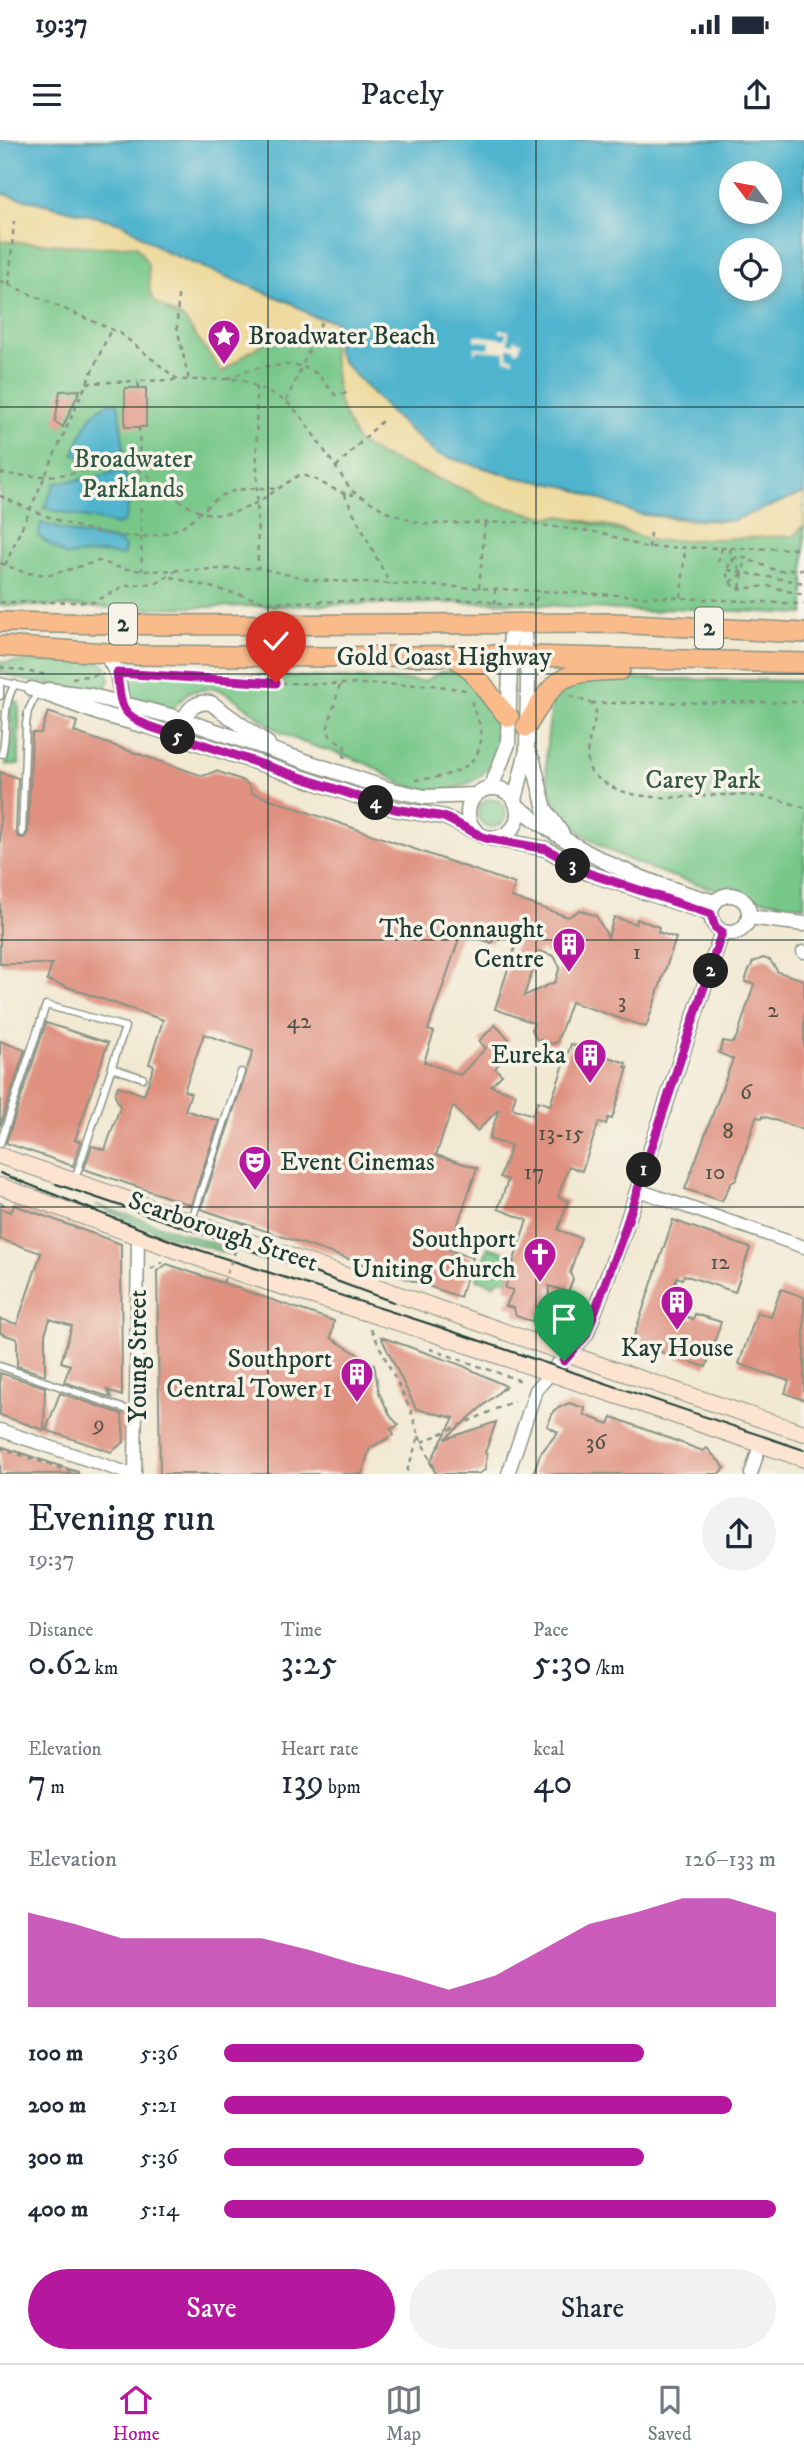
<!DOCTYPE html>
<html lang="en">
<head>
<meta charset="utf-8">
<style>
  body { margin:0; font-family:"IM FELL DW Pica",serif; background:#f2f2f3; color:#1f2937; height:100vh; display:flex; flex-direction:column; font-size:26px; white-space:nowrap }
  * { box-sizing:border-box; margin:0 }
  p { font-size:23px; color:#747a83 }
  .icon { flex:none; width:38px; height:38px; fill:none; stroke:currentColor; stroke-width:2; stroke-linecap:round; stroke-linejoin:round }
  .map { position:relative; height:1334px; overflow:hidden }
  .sheet { display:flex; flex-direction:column; background:#fff; flex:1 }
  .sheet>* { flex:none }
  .needle { width:46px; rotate:302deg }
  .tools { position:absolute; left:719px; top:21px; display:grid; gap:14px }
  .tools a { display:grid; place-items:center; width:63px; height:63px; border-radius:50%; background:#fff; box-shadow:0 4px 10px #0003; font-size:35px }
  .pin { position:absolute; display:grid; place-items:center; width:60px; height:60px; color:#fff; margin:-72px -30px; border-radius:50% 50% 50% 0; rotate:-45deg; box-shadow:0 0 7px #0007 }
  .pin .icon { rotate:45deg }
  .km { position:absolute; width:35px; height:35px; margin:-18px; border-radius:50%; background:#222; color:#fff; font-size:19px; line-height:35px; text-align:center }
  .round { display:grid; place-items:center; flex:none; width:74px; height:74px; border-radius:37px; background:#f2f2f3 }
  .headline { display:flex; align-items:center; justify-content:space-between; height:119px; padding:0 28px }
  h1 { font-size:38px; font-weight:600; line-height:52px }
  .stats { display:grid; grid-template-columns:repeat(3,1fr); gap:10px; height:119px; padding:7px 28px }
  .stats div { display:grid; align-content:center }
  .stats b { font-size:35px; font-weight:600 }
  .stats small { font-size:19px; font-weight:400 }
  .stats p { font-size:19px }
  .chart { height:196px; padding:14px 28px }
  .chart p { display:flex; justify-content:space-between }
  .chart svg { width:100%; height:126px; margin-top:7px; fill:#b5179e; opacity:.7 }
  .button { display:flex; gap:14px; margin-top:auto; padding:14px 28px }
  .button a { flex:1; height:80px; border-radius:42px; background:#b5179e; color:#fff; font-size:28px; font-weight:600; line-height:80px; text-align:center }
  .button a+a { background:#f2f2f3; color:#1f2937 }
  ul { padding:0 28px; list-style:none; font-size:23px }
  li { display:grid; grid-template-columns:112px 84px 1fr; align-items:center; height:52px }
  li i { height:18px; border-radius:9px; background:#b5179e }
  .status { display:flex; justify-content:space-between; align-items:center; height:49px; padding:0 35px; background:#fff; direction:ltr }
  .status svg { height:19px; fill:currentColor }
  header { display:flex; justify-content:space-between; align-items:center; height:91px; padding:0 28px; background:#fff; font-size:32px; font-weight:600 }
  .tabs { display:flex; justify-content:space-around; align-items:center; height:98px; border-top:2px solid #e0e1e3; background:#fff; font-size:19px; color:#747a83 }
  .tabs a { display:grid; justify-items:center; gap:4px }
  .tabs .active { color:#b5179e }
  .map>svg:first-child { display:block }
  .green { fill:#77c789; stroke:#4b825e; stroke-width:2 }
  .sand { fill:#eeda9e; stroke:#868c69; stroke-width:2 }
  .water { fill:#4fb4ce; stroke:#377881; stroke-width:2; fill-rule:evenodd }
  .pier { fill:#f2e9d3 }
  .building { fill:#df907f; fill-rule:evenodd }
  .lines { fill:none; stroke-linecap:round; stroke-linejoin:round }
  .service-casing { stroke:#889384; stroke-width:9 }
  .minor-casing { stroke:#889384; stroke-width:15 }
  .tertiary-casing { stroke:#889384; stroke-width:17 }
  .secondary-casing { stroke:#889384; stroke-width:18 }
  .trunk-casing { stroke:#889384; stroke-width:22 }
  .path { stroke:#889384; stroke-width:2.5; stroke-dasharray:5 5; stroke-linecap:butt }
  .service { stroke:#fff; stroke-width:6 }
  .minor { stroke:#fff; stroke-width:12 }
  .tertiary { stroke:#fff; stroke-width:14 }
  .secondary { stroke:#fde4d1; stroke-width:16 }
  .trunk { stroke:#fabb8b; stroke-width:19 }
  .tram { stroke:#1f3d34; stroke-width:2 }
  .path-bridge { stroke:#889384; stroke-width:2.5; stroke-dasharray:5 5; stroke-linecap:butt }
  .route-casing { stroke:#fff; stroke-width:14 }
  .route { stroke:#b5179e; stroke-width:9 }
  .grid { fill:none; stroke:#1f3d34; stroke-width:2; stroke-opacity:0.55 }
  .labels { text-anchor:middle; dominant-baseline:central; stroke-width:7; stroke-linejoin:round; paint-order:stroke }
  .number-label { font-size:23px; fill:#4f5247 }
  .shield { fill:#f7f3e8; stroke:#60746a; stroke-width:2 }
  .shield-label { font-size:24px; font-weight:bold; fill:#1f3d34 }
  .poi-label { font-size:26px; fill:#1f3d34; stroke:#f7f3e8; text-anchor:end }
  .park-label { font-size:26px; fill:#315945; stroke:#f7f3e8 }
  .street-label { font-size:26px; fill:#1f3d34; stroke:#f7f3e8 }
</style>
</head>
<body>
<div class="status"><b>19:37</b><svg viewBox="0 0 49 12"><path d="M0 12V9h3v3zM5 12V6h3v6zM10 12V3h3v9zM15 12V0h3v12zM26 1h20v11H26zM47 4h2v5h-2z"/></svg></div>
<header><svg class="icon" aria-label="menu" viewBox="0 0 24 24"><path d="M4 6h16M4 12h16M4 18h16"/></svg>Pacely<svg class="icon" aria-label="share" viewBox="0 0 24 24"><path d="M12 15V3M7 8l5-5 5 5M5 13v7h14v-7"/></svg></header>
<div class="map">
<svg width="804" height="1334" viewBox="0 0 804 1334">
  <rect width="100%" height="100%" fill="#f7f3e8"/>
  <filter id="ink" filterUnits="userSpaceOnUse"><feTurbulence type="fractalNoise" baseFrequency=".0143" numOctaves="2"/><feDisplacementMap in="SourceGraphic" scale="14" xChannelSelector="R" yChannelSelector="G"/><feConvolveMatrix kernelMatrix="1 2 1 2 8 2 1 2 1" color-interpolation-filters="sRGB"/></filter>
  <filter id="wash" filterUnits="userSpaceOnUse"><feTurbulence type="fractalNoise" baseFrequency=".00686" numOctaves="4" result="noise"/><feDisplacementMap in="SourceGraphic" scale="28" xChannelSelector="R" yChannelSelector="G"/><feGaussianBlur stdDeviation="1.57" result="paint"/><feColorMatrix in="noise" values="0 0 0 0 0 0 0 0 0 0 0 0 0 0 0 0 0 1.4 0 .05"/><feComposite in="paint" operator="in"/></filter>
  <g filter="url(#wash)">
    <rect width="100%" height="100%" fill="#f2e9d3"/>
    <g class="green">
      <path d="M0,101l102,6 34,-3 12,20 2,28 22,23 12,4 38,53c32,-24 70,-57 110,-26l7,57 18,38 23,14 93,38 16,10 57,14 16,-1 69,18 163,2 10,-11v89l-135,-6 -17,4 -152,-10 -363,6 -137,-3z"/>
      <polygon points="0,522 98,522 105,525 110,539 103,550 97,552 27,541 0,532"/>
      <path d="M121,522h19l29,10 255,9 17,-9 18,-2c7,8 16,15 22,23 39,57 4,105 -61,96 -21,-3 -35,-17 -53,-25 -29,-13 -63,-17 -90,-34 -21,-13 -39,-33 -62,-42l-26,4 -17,17 -43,-8z"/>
      <path d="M590,538l214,3v225c-64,-7 -215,-42 -248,-101 -17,-29 -8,-74 -3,-106l20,-16z"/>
      <polygon points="13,561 19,563 19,625 6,625 14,595 9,571"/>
      <circle cx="492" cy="673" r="14"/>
      <polygon points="96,1065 231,1109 229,1114 138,1085"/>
      <polygon points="488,1107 515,1115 507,1141 500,1139 494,1145 477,1139"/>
    </g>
    <path class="sand" d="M0,53l122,30 44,29 126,51 20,13 23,5 1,24 5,15 54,57 89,51 84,19 70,27 47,6 46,1 73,-28v32l-10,11 -140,5 -44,-15 -48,-10 -16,1 -57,-14 -16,-10 -93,-38 -23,-14 -18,-38 -7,-57c-40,-31 -78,2 -110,26l-38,-53 -29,-17 -5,-9 -2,-29 -12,-19 -34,2 -102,-6z"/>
    <g class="water">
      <path d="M0,0h804v353l-73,28 -93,-7 -70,-27 -53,-10 -79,-23 -41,-37 -54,-57 -4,-7 -2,-32 -23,-5 -21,-13 -125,-51 -44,-29 -122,-30zM732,33h38v39h-38zM732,110h38v39h-38z"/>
      <path d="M110,263l8,1 6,46 -40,8 -10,-4c8,-20 14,-43 36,-51z"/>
      <polygon points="117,331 125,334 130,359 125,381 118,385 44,368 55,343 94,338"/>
      <polygon points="41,383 78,394 120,401 125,408 123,416 102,413 66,416 38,396"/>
    </g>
    <polygon class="pier" points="500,189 509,191 508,203 514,203 514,199 521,202 520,209 516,212 514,208 508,208 508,217 514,218 514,221 505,220 505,212 478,210 474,214 475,207 489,208 490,202 475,201 475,195 506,199 506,193 500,193"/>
    <g id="blocks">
      <g class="building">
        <rect x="125" y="248" width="21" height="39"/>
        <polygon points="80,250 63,287 55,282 60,251"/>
        <path d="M48,572l29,10 -3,10 129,44 13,-5 23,8 9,5 4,9 263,91 -4,13 57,20 12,-7 16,6 12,21 6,-20 22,7 1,-5 22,8 -1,5 18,6 -30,89 -75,-25 -14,40 -4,2 -17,-5 -4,-10 2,-6 -39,-14 25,-77 -22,-7 -6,18 -31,-10 -33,97 6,2 -10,30 36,13 26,-27 -7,-7 16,-16 14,14 -6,6 7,7 -15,16 7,7 -11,11 25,8 -4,14 21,7 5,-14 12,4 21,-61 55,19 -1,4 3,1 -16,51 -4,-1 -2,6 -7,-2 -17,49 -13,-5 -11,31 10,4 -10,29 23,8 -11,35 3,6 -5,13 -19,-6 -1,28 -3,6 -8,-3 -6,4 -15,-5 -2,-8 -8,-2 7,-16 -8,-2 22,-68 -29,-11 10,-29 -8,-3 11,-31 -22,-7 10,-30 -22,22 -24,-25 -17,49 41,13 -28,82 24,8 -13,39 -259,-88 52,-158 -49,-17 -20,57 7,2 -6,17 34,11 -28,84 -107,-36 8,-23 13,4 15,-43 -5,-12 3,-9 26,9 10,-29 -5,-2 14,-44 -116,-40 5,-16h-52v-192l18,6 -2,55 2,4 6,1 4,-5 4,-100h9zM539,811l15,5 6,11 -5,15 -31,14z"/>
        <polygon points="763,818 770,820 778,832 804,840 804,990 763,976 762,978 756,977 736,1040 731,1043 722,1061 685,1049 733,919 719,913 723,901 733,903 738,894 754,844 745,842 748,832 753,822"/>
        <polygon points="46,883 108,903 75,1000 81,1002 73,1026 6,1003"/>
        <polygon points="0,901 25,910 0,986"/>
        <polygon points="14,1065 121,1104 122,1256 107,1250 112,1258 64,1242 70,1225 61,1222 72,1186 50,1179 45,1194 45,1235 17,1226 17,1199 0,1193 0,1179 17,1184 41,1113 0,1099 0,1068 11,1072"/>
        <polygon points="673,1080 750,1108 735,1152 684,1135 682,1139 677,1137 667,1165 673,1167 671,1171 693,1179 695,1174 721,1182 706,1227 632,1202"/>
        <polygon points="167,1124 334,1181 331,1198 374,1224 379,1253 391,1277 399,1285 391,1289 394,1295 370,1308 362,1334 160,1334 157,1131"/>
        <polygon points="781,1149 804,1157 804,1260 785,1253 789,1241 739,1224 757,1172 771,1177"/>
        <polygon points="381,1197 461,1225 506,1246 445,1299 496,1282 485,1313 487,1315 485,1330 478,1334 436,1334 430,1322 454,1278 416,1269"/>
        <polygon points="0,1233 45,1247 44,1290 0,1275"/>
        <polygon points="60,1253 122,1274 124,1302 111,1312 46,1290"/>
        <polygon points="569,1263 585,1268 584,1275 609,1284 612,1277 703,1311 707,1308 725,1328 718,1334 533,1334 540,1314 558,1292 547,1286 554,1270"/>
        <polygon points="0,1306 78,1332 78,1334 0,1334"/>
      </g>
    </g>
  </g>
  <g filter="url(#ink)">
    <use href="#blocks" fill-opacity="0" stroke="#889384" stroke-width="2"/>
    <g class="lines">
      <defs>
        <g id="service">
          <polyline points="0,541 32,549"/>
          <polyline points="0,545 0,556"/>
          <path d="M2,614c7,-28 -2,-44 13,-70"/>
          <polyline points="22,693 26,584 28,571 38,551"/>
          <polyline points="112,928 143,938"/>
          <polyline points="0,1004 46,865 125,887 75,1039"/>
          <polyline points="192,1079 241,932"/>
          <polyline points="0,1226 137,1273"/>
        </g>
        <g id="minor">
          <polyline points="803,812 804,812"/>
          <polyline points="638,1050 804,1107"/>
          <polyline points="0,1290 130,1334"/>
          <polyline points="135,1334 138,1098"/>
          <polyline points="508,1334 536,1250 550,1234"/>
          <polyline points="751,1334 760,1305"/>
        </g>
        <g id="tertiary">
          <polyline points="104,511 117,533 124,570"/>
          <polyline points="32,549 101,574 153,588 395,669 444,677 474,691"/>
          <polyline points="48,550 92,556 171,576 388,649 425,657 475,655"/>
          <path d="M185,587c-3,-15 11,-27 26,-24l57,41"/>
          <polyline points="527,610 533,621 545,669 562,694"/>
          <circle cx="493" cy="673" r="25"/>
          <polyline points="491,648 508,604 511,484"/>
          <polyline points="515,660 527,610 528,538 523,484"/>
          <path d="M517,666c61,48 124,76 198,96"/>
          <polyline points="485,697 546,709 588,733 711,774"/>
          <circle cx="730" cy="774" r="19"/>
          <polyline points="749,777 804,784"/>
          <polyline points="550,1234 586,1194 623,1095 722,792"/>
        </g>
        <g id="secondary">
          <path d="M0,1016c269,90 534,190 804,277"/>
          <polyline points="0,1046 242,1134 432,1193 804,1319"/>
        </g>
        <g id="trunk">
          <polyline points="0,482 169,485 613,483 804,493"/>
          <polyline points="0,506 138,515 327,517 495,515 804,523"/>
          <path d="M453,516c28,17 33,40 56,61"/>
          <path d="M526,587c31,-52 34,-55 94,-57"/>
        </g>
      </defs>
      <use href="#service" class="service-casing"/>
      <use href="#minor" class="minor-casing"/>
      <use href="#tertiary" class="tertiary-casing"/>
      <use href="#secondary" class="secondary-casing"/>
      <use href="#trunk" class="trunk-casing"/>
      <g class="path">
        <polyline points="0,141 120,193 178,240 241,239 286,261 300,275 352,351 389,373 424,384 517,382 603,393 643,407 804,409"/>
        <polyline points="9,145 14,81"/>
        <polyline points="178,155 177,187 189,240"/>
        <path d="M227,239c23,-12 49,-16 75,-13l20,-45"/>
        <polyline points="87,243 138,241"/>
        <polyline points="256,246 258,428"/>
        <polyline points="139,248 138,241 177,240"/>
        <polyline points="286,261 302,226 318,234 335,255 349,253"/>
        <polyline points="139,287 142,431"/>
        <polyline points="336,327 382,281"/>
        <path d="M0,333c25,4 50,4 74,0 14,-3 28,-10 42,-9 24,3 37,15 55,30 51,43 84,9 128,-19 20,2 33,18 55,20"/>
        <polyline points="344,354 390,444"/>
        <path d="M0,356c48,22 129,58 181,31 13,-7 22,-18 34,-27 17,-13 42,-13 62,-11"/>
        <polyline points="649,408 650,391"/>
        <polyline points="730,408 732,420 743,433"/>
        <polyline points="718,422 722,408"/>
        <polyline points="0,423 26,433 50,435 99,421 124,429 144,431 258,428 313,440 804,464"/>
        <polyline points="5,425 111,189"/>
        <path d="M804,429l-26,2 -39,-15c-15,7 -16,24 -2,33l31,-3 36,9"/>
        <polyline points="728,430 804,443"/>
        <polyline points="171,437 268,462 484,460 495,464 533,465 540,451"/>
        <polyline points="730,442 743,433"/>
        <polyline points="479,448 485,382"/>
        <polyline points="740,448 746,417"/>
        <polyline points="681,458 685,409"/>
        <polyline points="0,462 94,462 124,446 157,443 177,430"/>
        <polyline points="495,464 495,450"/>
        <polyline points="0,527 48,535"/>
        <polyline points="131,534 276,543 432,545 466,550"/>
        <polyline points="72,538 103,534"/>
        <polyline points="340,545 327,590 331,597 345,606 344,618"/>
        <path d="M570,556l21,7 5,8c-2,22 -15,40 -5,61 39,39 101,21 150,23 22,1 43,5 63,13"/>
        <polyline points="591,563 804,562"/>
        <path d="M415,640c30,-3 69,-9 66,-49 -1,-12 -10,-20 -9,-31"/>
        <polyline points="0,1063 10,1067"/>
        <polyline points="151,1129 163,1122"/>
        <polyline points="371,1189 411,1271 419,1296 406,1334"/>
        <polyline points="430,1209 524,1242"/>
        <polyline points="419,1296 437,1334"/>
        <polyline points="422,1302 514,1261"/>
        <polyline points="0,1308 77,1334"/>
      </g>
      <use href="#service" class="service"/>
      <use href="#minor" class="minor"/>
      <use href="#tertiary" class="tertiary"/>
      <use href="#secondary" class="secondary"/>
      <use href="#trunk" class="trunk"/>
      <g class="tram">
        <polyline points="0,1033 174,1102 427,1183 804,1310"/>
        <polyline points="56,1044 280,1120 393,1162"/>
      </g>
      <polyline class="path-bridge" points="223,1143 246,1083"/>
    </g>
  </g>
  <g class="lines" filter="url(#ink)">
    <defs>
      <path id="route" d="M276,543l-159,-10c4,30 1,40 31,53l247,83 49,8 41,21 61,11 42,24 123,41 4,13 7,5 -99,303 -37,100 -22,26"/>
    </defs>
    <use href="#route" class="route-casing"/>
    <use href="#route" class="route"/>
  </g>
  <path class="grid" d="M268,0v1334M536,0v1334M0,267h804M0,534h804M0,800h804M0,1067h804"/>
  <defs>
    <symbol id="sight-pin" viewBox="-11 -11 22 30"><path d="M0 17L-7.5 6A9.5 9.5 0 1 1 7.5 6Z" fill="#b5179e" stroke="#f7f3e8"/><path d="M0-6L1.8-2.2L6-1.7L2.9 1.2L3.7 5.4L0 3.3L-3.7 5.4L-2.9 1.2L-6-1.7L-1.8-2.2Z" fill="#fff"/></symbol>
    <symbol id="building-pin" viewBox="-11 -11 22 30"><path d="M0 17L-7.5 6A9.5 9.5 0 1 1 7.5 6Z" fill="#b5179e" stroke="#f7f3e8"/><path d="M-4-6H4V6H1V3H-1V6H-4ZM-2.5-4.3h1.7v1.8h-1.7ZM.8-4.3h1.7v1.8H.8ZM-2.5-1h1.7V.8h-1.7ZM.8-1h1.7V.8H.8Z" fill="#fff"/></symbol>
    <symbol id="theatre-pin" viewBox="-11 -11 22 30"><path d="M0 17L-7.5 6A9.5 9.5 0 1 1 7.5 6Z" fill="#b5179e" stroke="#f7f3e8"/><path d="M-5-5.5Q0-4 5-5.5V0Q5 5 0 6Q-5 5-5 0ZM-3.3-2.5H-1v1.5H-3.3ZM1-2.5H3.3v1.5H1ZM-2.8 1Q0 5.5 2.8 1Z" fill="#fff"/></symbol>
    <symbol id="church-pin" viewBox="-11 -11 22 30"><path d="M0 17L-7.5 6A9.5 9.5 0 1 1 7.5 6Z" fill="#b5179e" stroke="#f7f3e8"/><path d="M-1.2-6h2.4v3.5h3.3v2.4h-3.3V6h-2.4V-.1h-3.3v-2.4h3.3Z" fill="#fff"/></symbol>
  </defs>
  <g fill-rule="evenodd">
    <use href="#sight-pin" x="205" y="177" width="38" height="52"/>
    <use href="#building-pin" x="550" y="785" width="38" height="52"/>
    <use href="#building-pin" x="571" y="896" width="38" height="52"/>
    <use href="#theatre-pin" x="236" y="1003" width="38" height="52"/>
    <use href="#church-pin" x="521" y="1095" width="38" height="52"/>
    <use href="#building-pin" x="658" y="1143" width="38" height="52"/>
    <use href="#building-pin" x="338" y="1215" width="38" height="52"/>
  </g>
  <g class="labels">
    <g class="number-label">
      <text x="637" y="812">1</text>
      <text x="622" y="861">3</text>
      <text x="773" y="870">2</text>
      <text x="299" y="881">42</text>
      <text x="746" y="952">6</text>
      <text x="728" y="991">8</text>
      <text x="561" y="993">13-15</text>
      <text x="534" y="1032">17</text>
      <text x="715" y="1032">10</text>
      <text x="720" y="1122">12</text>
      <text x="99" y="1284">9</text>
      <text x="596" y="1302">36</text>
    </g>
    <g class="shield">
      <rect x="109" y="463.5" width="28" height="41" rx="5"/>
      <rect x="695" y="467.5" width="28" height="41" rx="5"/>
    </g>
    <g class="shield-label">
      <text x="123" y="484">2</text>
      <text x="709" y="488">2</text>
    </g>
    <g class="poi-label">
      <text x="248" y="196" text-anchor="start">Broadwater Beach</text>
      <text x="544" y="789">The Connaught<tspan x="544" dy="30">Centre</tspan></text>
      <text x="566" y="915">Eureka</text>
      <text x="280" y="1022" text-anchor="start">Event Cinemas</text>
      <text x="516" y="1099">Southport<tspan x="516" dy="30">Uniting Church</tspan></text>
      <text x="677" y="1208" text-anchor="middle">Kay House</text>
      <text x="332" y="1219">Southport<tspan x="332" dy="30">Central Tower 1</tspan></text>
    </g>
    <g class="park-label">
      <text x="133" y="319">Broadwater<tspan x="133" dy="30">Parklands</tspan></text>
      <text x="703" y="640">Carey Park</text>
    </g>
    <g class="street-label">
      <text x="444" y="517">Gold Coast Highway</text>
      <text transform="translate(223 1092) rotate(19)">Scarborough Street</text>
      <text transform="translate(138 1216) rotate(-90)">Young Street</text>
    </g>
  </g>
</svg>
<div class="tools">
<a><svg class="needle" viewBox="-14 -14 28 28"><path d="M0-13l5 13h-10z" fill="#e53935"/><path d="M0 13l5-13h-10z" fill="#747a83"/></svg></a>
<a><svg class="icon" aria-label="locate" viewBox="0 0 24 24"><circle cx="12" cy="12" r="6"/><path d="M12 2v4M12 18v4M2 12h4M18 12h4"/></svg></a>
</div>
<div class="pin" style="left:564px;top:1221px;background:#1e9e55"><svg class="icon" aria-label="arrive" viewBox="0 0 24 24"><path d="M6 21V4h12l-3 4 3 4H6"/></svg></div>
<div class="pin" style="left:276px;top:543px;background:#d93025"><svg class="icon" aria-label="check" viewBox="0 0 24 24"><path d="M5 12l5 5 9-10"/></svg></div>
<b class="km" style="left:644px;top:1030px">1</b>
<b class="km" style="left:711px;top:831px">2</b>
<b class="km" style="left:573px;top:726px">3</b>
<b class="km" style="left:376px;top:663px">4</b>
<b class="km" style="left:178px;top:597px">5</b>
</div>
<section class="sheet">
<div class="headline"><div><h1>Evening run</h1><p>19:37</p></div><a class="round"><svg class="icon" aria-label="share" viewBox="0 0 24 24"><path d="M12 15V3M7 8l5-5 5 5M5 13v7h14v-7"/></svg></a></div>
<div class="stats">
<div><p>Distance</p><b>0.62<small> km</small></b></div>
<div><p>Time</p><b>3:25</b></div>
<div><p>Pace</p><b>5:30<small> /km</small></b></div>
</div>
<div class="stats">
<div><p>Elevation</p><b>7<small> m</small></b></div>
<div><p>Heart rate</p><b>139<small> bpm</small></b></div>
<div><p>kcal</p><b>40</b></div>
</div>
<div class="chart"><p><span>Elevation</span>126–133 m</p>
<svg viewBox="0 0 160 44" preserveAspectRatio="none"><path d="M0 44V11L10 15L20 20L30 20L40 20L50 20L60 24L70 29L80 33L90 38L100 33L110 24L120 15L130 11L140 6L150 6L160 11V44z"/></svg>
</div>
<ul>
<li><b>100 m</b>5:36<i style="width:76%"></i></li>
<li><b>200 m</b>5:21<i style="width:92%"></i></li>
<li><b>300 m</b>5:36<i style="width:76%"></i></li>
<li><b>400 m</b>5:14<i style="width:100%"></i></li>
</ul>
<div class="button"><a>Save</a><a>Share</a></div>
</section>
<nav class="tabs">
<a class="active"><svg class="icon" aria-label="home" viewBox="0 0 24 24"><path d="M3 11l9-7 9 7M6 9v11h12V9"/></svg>Home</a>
<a><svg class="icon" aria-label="map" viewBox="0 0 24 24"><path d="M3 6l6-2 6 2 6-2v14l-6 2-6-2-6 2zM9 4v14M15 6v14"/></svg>Map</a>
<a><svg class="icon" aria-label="saved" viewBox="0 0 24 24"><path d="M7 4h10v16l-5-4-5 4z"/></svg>Saved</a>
</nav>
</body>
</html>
